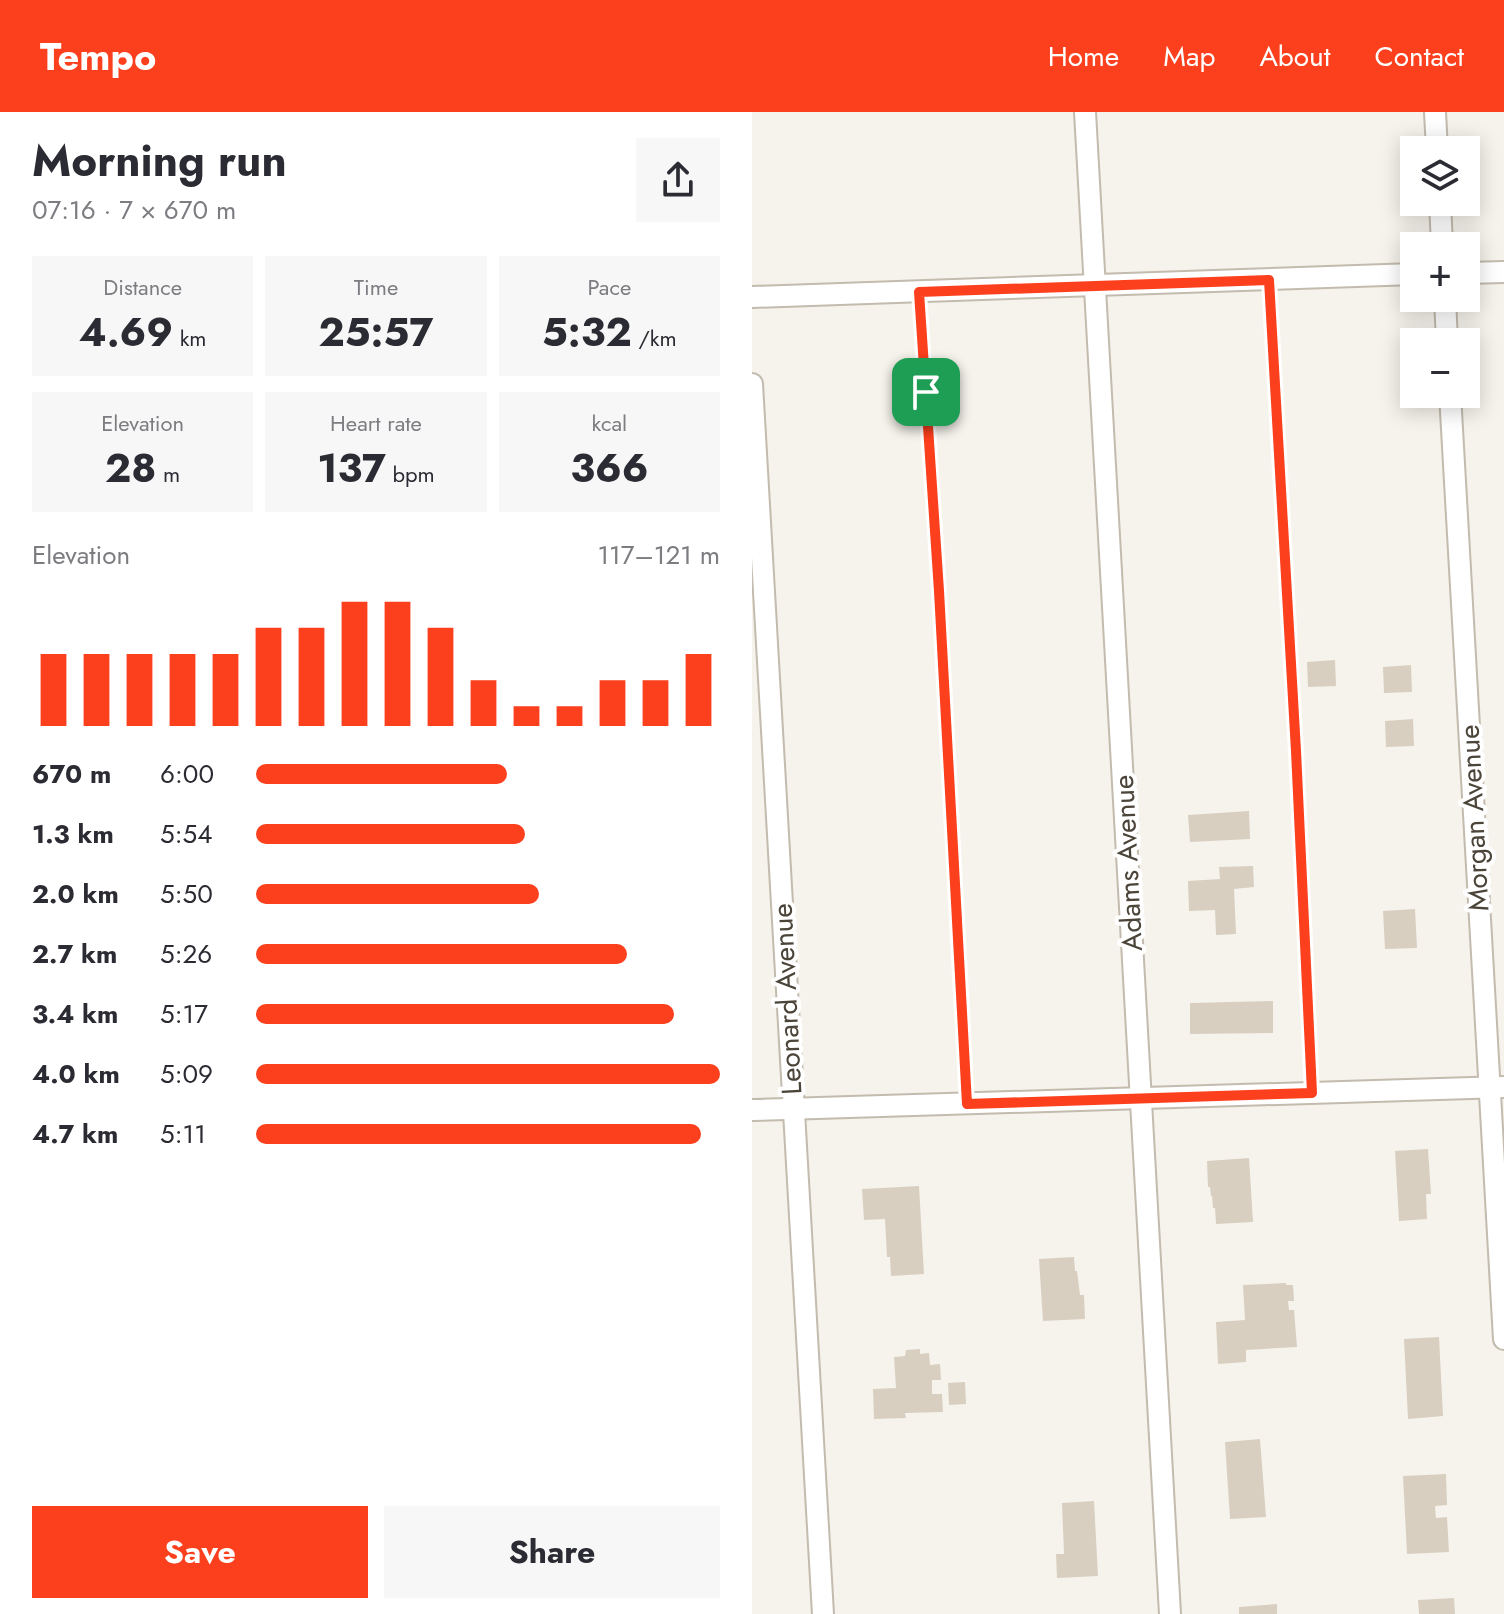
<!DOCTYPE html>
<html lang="en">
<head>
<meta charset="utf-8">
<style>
  body { margin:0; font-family:Jost,sans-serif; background:#f7f7f7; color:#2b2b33; height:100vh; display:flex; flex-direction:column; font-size:30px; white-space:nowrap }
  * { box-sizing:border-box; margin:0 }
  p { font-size:26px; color:#7c7c81 }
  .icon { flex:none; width:44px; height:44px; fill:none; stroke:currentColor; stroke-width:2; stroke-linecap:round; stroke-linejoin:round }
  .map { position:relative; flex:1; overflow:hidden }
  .side { display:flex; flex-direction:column; background:#fff; width:752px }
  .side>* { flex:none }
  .fabs { position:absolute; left:648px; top:24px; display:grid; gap:16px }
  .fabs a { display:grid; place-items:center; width:80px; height:80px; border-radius:0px; background:#fff; box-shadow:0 4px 20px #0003; font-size:40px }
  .pin { position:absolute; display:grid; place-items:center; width:68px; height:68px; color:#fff; margin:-34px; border-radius:16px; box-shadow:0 4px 12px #0006 }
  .round { display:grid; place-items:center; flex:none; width:84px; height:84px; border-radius:0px; background:#f7f7f7 }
  .headline { display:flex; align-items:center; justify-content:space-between; height:136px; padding:0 32px }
  h1 { font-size:44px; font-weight:700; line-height:60px }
  .figures { display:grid; grid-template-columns:repeat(3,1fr); gap:12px; height:136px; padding:8px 32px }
  .figures div { display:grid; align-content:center; border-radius:0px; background:#f7f7f7; text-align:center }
  .figures b { font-size:40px; font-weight:700 }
  .figures small { font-size:22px; font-weight:400 }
  .figures p { font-size:22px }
  .chart { height:224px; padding:16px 32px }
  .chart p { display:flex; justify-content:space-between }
  .chart svg { width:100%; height:144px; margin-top:8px; stroke:#fc3f1d; stroke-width:6 }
  .action { display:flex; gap:16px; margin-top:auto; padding:16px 32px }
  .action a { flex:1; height:92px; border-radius:0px; background:#fc3f1d; color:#fff; font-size:32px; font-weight:700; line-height:92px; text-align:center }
  .action a+a { background:#f7f7f7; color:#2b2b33 }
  ul { padding:0 32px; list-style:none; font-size:26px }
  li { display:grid; grid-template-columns:128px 96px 1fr; align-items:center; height:60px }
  li i { height:20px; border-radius:10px; background:#fc3f1d }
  header { display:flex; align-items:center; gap:48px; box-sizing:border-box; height:112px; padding:0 40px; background:#fc3f1d; color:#fff }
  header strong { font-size:38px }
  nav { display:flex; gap:44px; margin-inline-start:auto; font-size:28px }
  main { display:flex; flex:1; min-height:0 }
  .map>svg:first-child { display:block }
  .building { fill:#d8cfc1 }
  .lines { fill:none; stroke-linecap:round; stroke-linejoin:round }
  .service-casing { stroke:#c2bbae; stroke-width:14 }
  .minor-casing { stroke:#c2bbae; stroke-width:24 }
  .service { stroke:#fff; stroke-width:10 }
  .minor { stroke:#fff; stroke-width:20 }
  .route-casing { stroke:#fff; stroke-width:16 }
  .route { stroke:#fc3f1d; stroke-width:10 }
  .labels { text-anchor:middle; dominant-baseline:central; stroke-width:8; stroke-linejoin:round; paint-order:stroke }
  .street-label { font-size:28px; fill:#4b4439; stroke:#fff }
</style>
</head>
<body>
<header>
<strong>Tempo</strong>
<nav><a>Home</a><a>Map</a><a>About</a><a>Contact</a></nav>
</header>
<main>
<section class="side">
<div class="headline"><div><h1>Morning run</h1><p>07:16 · 7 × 670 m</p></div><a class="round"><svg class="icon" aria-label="share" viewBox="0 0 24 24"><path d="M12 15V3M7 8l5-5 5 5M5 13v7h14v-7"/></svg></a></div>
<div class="figures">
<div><p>Distance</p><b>4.69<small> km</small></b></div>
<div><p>Time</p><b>25:57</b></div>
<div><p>Pace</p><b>5:32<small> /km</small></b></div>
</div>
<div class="figures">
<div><p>Elevation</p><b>28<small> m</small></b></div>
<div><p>Heart rate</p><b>137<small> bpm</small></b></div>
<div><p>kcal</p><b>366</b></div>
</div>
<div class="chart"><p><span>Elevation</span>117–121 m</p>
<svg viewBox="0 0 160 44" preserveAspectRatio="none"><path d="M5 44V22M15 44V22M25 44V22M35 44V22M45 44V22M55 44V14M65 44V14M75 44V6M85 44V6M95 44V14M105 44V30M115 44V38M125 44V38M135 44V30M145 44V30M155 44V22"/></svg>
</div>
<ul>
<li><b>670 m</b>6:00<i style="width:54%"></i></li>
<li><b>1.3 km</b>5:54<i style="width:58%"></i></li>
<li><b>2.0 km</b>5:50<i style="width:61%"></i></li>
<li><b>2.7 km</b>5:26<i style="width:80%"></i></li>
<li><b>3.4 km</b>5:17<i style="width:90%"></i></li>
<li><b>4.0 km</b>5:09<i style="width:100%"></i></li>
<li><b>4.7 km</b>5:11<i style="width:96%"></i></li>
</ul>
<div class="action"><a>Save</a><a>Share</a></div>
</section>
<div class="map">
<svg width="752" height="1502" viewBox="0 0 752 1502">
  <rect width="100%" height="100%" fill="#f6f3ec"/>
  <g class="building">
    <polygon points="583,548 584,574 556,575 555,550"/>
    <polygon points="659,553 660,580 632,581 631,555"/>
    <polygon points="661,607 662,634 634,635 633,609"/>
    <polygon points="497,699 498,727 438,730 436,703"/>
    <polygon points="501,754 502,775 482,777 484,822 464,823 463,798 437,799 436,769 468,767 467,755"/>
    <polygon points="663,797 665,836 633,837 631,799"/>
    <polygon points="521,889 521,921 438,922 438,891"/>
    <polygon points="676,1037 679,1082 674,1082 675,1107 647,1109 643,1039"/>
    <polygon points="497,1046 501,1110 464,1112 463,1096 461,1096 460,1084 459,1084 458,1075 456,1075 455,1049"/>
    <polygon points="167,1074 172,1162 139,1164 138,1145 135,1145 133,1107 112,1108 110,1077"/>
    <polygon points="322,1145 323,1159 325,1159 328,1183 332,1183 333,1207 291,1209 287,1147"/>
    <polygon points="534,1171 534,1173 541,1173 542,1189 536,1189 537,1198 542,1198 545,1235 494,1238 494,1250 466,1252 464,1210 493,1208 491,1173"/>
    <polygon points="687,1225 691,1304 656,1307 652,1227"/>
    <polygon points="168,1237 168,1242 177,1241 178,1253 188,1252 189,1268 180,1268 180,1282 190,1282 191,1300 153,1301 154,1306 122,1307 121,1277 144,1276 142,1245 153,1244 154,1238"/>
    <polygon points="213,1270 214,1292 197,1293 196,1271"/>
    <polygon points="508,1327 514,1405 478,1407 473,1330"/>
    <polygon points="694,1362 695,1393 683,1394 684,1406 695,1405 697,1440 655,1442 651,1364"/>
    <polygon points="342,1389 346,1464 305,1466 304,1442 312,1442 310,1391"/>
    <polygon points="702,1486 703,1502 667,1502 666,1488"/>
    <polygon points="525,1492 525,1502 487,1502 487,1495"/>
  </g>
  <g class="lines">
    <defs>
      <g id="service">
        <polyline points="517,168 544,639 560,981"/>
        <polyline points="167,180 187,479 215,992"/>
      </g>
      <g id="minor">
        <polyline points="333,0 418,1502"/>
        <polyline points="683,0 685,38"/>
        <polyline points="688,90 690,134"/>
        <polyline points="714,161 752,160"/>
        <polyline points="0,185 662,162"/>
        <polyline points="693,186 695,230"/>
        <polyline points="0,272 71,1502"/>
        <polyline points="698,282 752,1227"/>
        <polyline points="0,998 752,975"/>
      </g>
    </defs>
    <use href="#service" class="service-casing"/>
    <use href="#minor" class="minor-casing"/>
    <use href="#service" class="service"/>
    <use href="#minor" class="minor"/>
  </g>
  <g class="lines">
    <defs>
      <polygon id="route" points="517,168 544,639 560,981 215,992 187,479 167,180"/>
    </defs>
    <use href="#route" class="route-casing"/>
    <use href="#route" class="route"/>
  </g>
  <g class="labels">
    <g class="street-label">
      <text transform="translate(722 706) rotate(-93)">Morgan Avenue</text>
      <text transform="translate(376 751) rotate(-93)">Adams Avenue</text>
      <text transform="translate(35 887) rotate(-93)">Leonard Avenue</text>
    </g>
  </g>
</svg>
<div class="fabs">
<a><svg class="icon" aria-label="layers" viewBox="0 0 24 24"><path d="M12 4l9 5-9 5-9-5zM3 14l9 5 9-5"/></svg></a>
<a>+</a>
<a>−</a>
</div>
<div class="pin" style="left:174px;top:280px;background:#1e9e55"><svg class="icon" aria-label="arrive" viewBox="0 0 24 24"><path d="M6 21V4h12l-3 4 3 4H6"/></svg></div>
</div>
</main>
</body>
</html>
